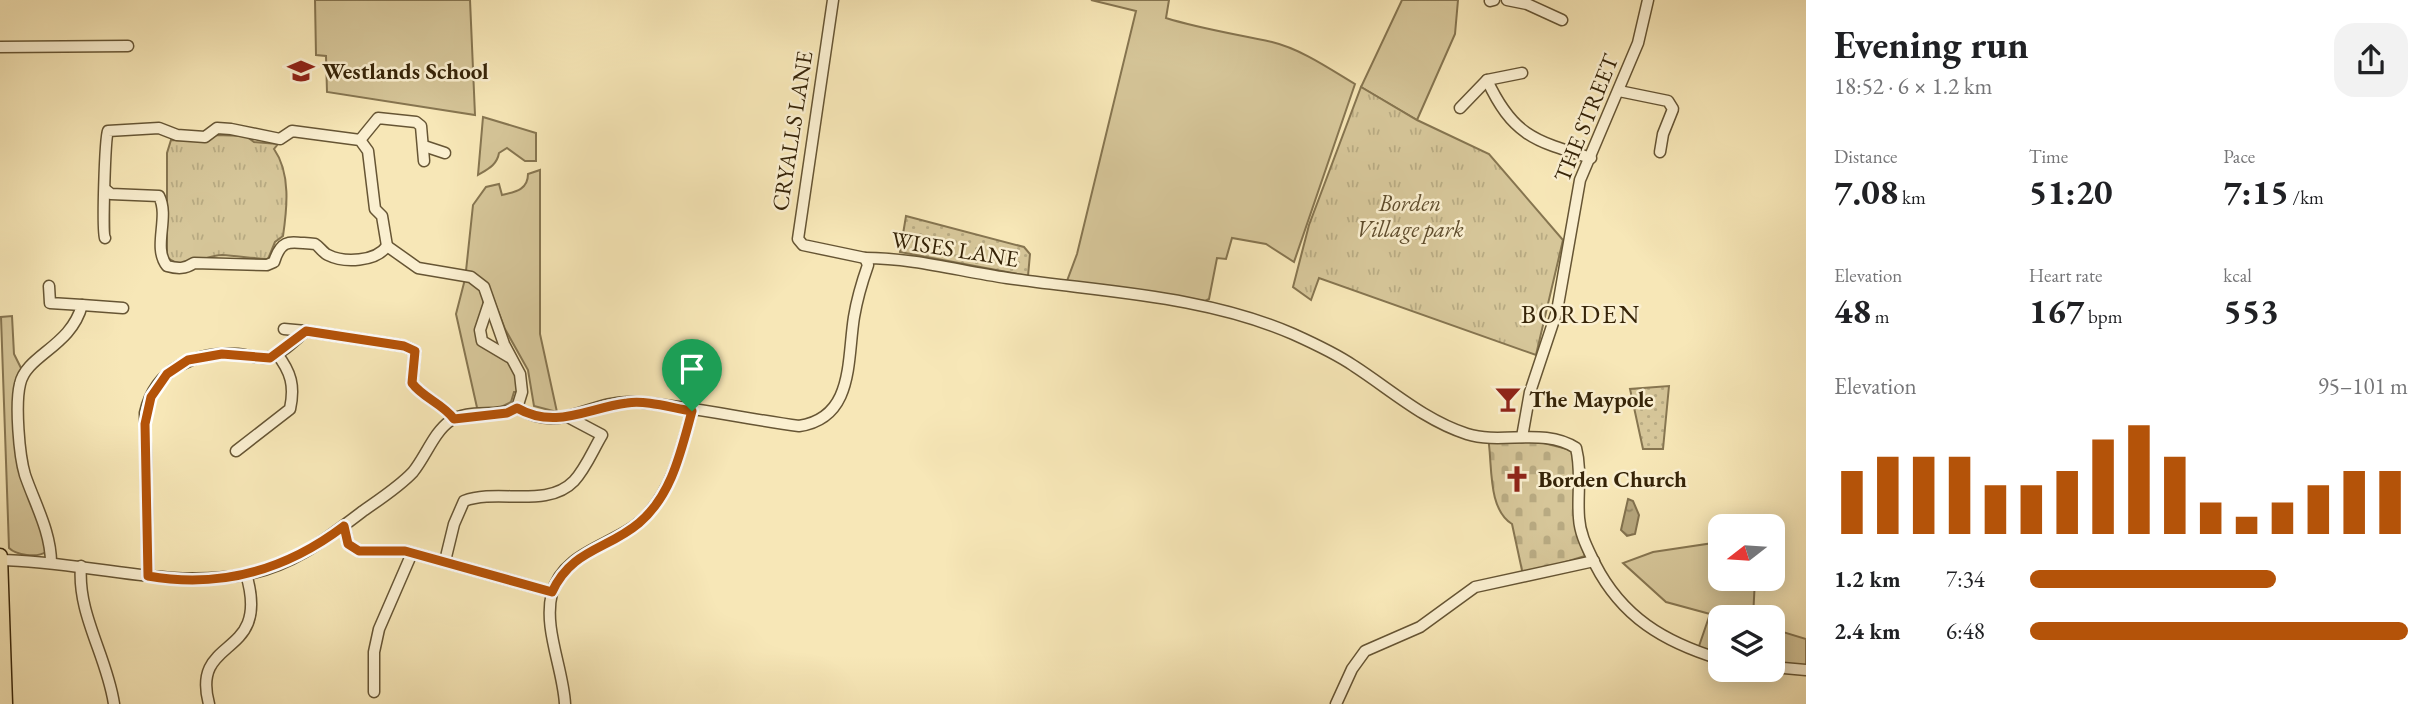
<!DOCTYPE html>
<html lang="en">
<head>
<meta charset="utf-8">
<style>
  body { margin:0; font-family:"EB Garamond",serif; background:#f2f2f2; color:#202124; height:100vh; display:flex; flex-direction:column; font-size:26px; white-space:nowrap }
  * { box-sizing:border-box; margin:0 }
  p { font-size:23px; color:#757577 }
  .icon { flex:none; width:38px; height:38px; fill:none; stroke:currentColor; stroke-width:2; stroke-linecap:round; stroke-linejoin:round }
  .map { position:relative; flex:1; overflow:hidden }
  .panel { display:flex; flex-direction:column; background:#fff; width:630px }
  .panel>* { flex:none }
  .needle { width:46px; rotate:253deg }
  .controls { position:absolute; left:1708px; top:514px; display:grid; gap:14px }
  .controls a { display:grid; place-items:center; width:77px; height:77px; border-radius:14px; background:#fff; box-shadow:0 4px 18px #0003; font-size:35px }
  .pin { position:absolute; display:grid; place-items:center; width:60px; height:60px; color:#fff; margin:-72px -30px; border-radius:50% 50% 50% 0; rotate:-45deg; box-shadow:0 0 7px #0007 }
  .pin .icon { rotate:45deg }
  .round { display:grid; place-items:center; flex:none; width:74px; height:74px; border-radius:21px; background:#f2f2f2 }
  .overview { display:flex; align-items:center; justify-content:space-between; height:119px; padding:0 28px }
  h1 { font-size:38px; font-weight:700; line-height:52px }
  .figures { display:grid; grid-template-columns:repeat(3,1fr); gap:10px; height:119px; padding:7px 28px }
  .figures div { display:grid; align-content:center }
  .figures b { font-size:35px; font-weight:700 }
  .figures small { font-size:19px; font-weight:400 }
  .figures p { font-size:19px }
  .chart { height:196px; padding:14px 28px }
  .chart p { display:flex; justify-content:space-between }
  .chart svg { width:100%; height:126px; margin-top:7px; stroke:#b45309; stroke-width:6 }
  ul { padding:0 28px; list-style:none; font-size:23px }
  li { display:grid; grid-template-columns:112px 84px 1fr; align-items:center; height:52px }
  li i { height:18px; border-radius:9px; background:#b45309 }
  main { display:flex; flex:1; min-height:0 }
  .map>svg:first-child { display:block }
  .grass { fill:#d6c699; stroke:#867550; stroke-width:2 }
  .cemetery { fill:url(#cemetery-stones); stroke:#867550; stroke-width:2 }
  .park { fill:url(#park-tufts); stroke:#867550; stroke-width:2 }
  .garden { fill:url(#garden-dots); stroke:#867550; stroke-width:2 }
  .water { fill:url(#water-ripples); stroke:#82714e; stroke-width:2 }
  .lines { fill:none; stroke-linecap:round; stroke-linejoin:round }
  .minor-casing { stroke:#665534; stroke-width:13 }
  .major-casing { stroke:#362408; stroke-width:17 }
  .minor { stroke:#faefd0; stroke-width:10 }
  .major { stroke:#f7e7b7; stroke-width:14 }
  .route-casing { stroke:#fff; stroke-width:14 }
  .route { stroke:#b45309; stroke-width:9 }
  .labels { text-anchor:middle; dominant-baseline:central; stroke-width:5; stroke-linejoin:round; paint-order:stroke }
  .poi-label { font-size:23px; font-weight:bold; fill:#362408; stroke:#faefd0; text-anchor:start }
  .street-label { font-size:23px; fill:#362408; stroke:#faefd0 }
  .park-label { font-size:23px; font-style:italic; fill:#5e4c2c; stroke:#faefd0 }
  .quarter-label { font-size:26px; letter-spacing:2px; fill:#362408; stroke:#faefd0 }
</style>
</head>
<body>
<main>
<div class="map">
<svg width="1806" height="704" viewBox="0 0 1806 704">
  <defs>
    <pattern id="cemetery-stones" width="16" height="16" patternUnits="userSpaceOnUse" patternTransform="scale(1.75)"><rect width="16" height="16" fill="#d6c699"/><path d="M2 7V4a2 2 0 0 1 4 0v3zM10 15v-3a2 2 0 0 1 4 0v3z" fill="#b8aa82"/></pattern>
    <pattern id="park-tufts" width="24" height="20" patternUnits="userSpaceOnUse" patternTransform="scale(1.75)"><rect width="24" height="20" fill="#d6c699"/><path d="M3 7l-1-3M5 7V3M7 7l1-3M15 17l-1-3M17 17v-4M19 17l1-3" fill="none" stroke="#b8aa82"/></pattern>
    <pattern id="garden-dots" width="8" height="8" patternUnits="userSpaceOnUse" patternTransform="scale(1.75)"><rect width="8" height="8" fill="#d6c699"/><path d="M2 2h.1M6 6h.1" fill="none" stroke="#b8aa82" stroke-width="1.8" stroke-linecap="round"/></pattern>
    <pattern id="water-ripples" width="26" height="14" patternUnits="userSpaceOnUse" patternTransform="scale(1.75)"><rect width="26" height="14" fill="#b5a57c"/><path d="M2 4q2-2 4 0t4 0M15 11q2-2 4 0t4 0" fill="none" stroke="#948664"/></pattern>
  </defs>
  <rect width="100%" height="100%" fill="#f7e7b7"/>
  <filter id="stains"><feTurbulence type="fractalNoise" baseFrequency=".00286" numOctaves="4"/><feColorMatrix values="0 0 0 0 .2 0 0 0 0 .09 0 0 0 0 .02 0 0 0 .5 -.17"/></filter>
  <radialGradient id="worn" r=".72"><stop offset=".6" stop-color="#630" stop-opacity="0"/><stop offset="1" stop-color="#630" stop-opacity=".3"/></radialGradient>
  <g class="grass">
    <polygon points="315,0 470,0 475,115 327,92 326,56 316,55"/>
    <path d="M1091,0h78l-3,18c35,11 70,16 106,24 29,7 58,27 83,42l-61,178 -28,-18 -34,-6 -6,21 -9,-1 -8,41 -4,2 -138,-20 10,-27 59,-243z"/>
    <polygon points="1402,0 1458,0 1455,34 1417,120 1361,87"/>
    <path d="M483,117l53,16v28h-11l-18,-13 -8,5c-2,12 -11,16 -21,22z"/>
    <path d="M540,170v164l17,78 -23,-6 -6,-36 -23,-41 -13,-34 -13,-17 -13,-7 7,-66 13,-18 13,-3 3,11c13,-3 26,-5 26,-21z"/>
    <polygon points="465,279 486,292 478,330 517,371 517,392 514,392 511,402 499,408 478,412 456,314"/>
    <path d="M12,316l2,38 8,16 -5,82 29,89v11c-9,6 -30,3 -37,-4l-8,-231z"/>
    <polygon points="1720,542 1720,579 1755,579 1753,618 1720,618 1720,656 1698,649 1710,614 1666,602 1623,563 1653,552"/>
    <polygon points="1773,629 1806,639 1806,666 1773,664"/>
  </g>
  <path class="cemetery" d="M1532,440l39,10c13,34 -1,68 14,106l-62,19 -11,-51c-23,-14 -20,-54 -23,-79v-3z"/>
  <g class="park">
    <polygon points="1361,87 1417,120 1489,154 1563,240 1536,355 1319,278 1311,300 1293,287 1309,225"/>
    <path d="M216,135l30,1 8,6 24,2 -4,5c17,24 13,60 9,87l-8,6 -7,17c-16,-1 -31,-3 -46,-4 -17,0 -39,17 -55,2v-104l4,-13 35,1z"/>
  </g>
  <g class="garden">
    <polygon points="906,216 1024,247 1030,254 1028,276 900,252"/>
    <polygon points="1669,386 1663,449 1643,449 1630,389"/>
  </g>
  <polygon class="water" points="1628,499 1633,501 1639,515 1635,534 1627,536 1621,530"/>
  <g class="lines">
    <defs>
      <g id="minor">
        <polyline points="833,0 798,239 803,245 865,258"/>
        <polyline points="1507,0 1527,4 1562,20"/>
        <polyline points="1490,1 1494,0"/>
        <polyline points="0,47 128,46"/>
        <path d="M1487,80c26,56 48,61 104,78"/>
        <polyline points="1619,91 1668,101 1673,109 1663,134 1660,152"/>
        <polyline points="1460,108 1487,80 1522,73"/>
        <polyline points="360,140 378,118 416,122 421,126 424,161"/>
        <polyline points="424,146 445,153"/>
        <path d="M106,190l5,4 48,2c11,22 -7,51 8,70 11,3 18,3 27,-3l73,2 7,-3c8,-26 18,-19 41,-18 5,3 8,9 13,11 16,8 48,7 59,-9l31,22 53,9 13,10 20,57 16,30 2,18 -5,16"/>
        <path d="M105,238c-3,-5 0,-100 3,-107l51,-3 18,7 28,2 12,-9 14,1 49,10 12,-8 68,9 8,11 7,58 7,7 5,30"/>
        <path d="M49,286l1,17 32,2c-11,42 -56,50 -62,79 -5,20 -1,71 5,91 10,29 26,57 26,88"/>
        <polyline points="489,303 480,330 482,341 509,357"/>
        <polyline points="82,305 123,308"/>
        <polyline points="284,329 306,331"/>
        <path d="M517,408c46,27 71,-8 115,-6 55,3 112,17 167,24 55,-8 48,-65 55,-109 3,-18 8,-35 14,-52l-3,-7c49,0 94,13 142,20 95,14 197,17 286,56 20,9 42,19 61,32 37,24 70,54 113,68 35,11 77,-7 109,14 6,23 1,47 3,70 1,17 9,31 16,46 27,53 69,78 125,95"/>
        <polyline points="1522,437 1530,392 1557,311 1580,180 1638,43 1648,0"/>
        <path d="M236,451l54,-42c5,-23 1,-37 -13,-55"/>
        <polyline points="344,526 348,544 359,551 405,551 552,592"/>
        <path d="M0,560c82,1 161,28 243,15 48,-8 82,-35 120,-64 17,-12 36,-24 50,-39 13,-16 21,-40 37,-51 19,-13 47,-3 67,-13"/>
        <path d="M445,561l9,-37 10,-23c34,-13 83,8 110,-20 12,-13 19,-31 28,-46l-34,-18"/>
        <path d="M81,566c-4,48 26,90 33,138"/>
        <path d="M148,576l-3,-163c10,-45 51,-62 93,-59 9,1 23,6 32,3 12,-3 26,-18 36,-26l98,15 11,5 -3,32c11,15 30,20 42,36"/>
        <polyline points="1773,667 1806,670"/>
        <polyline points="374,692 374,652 379,629 412,553"/>
        <path d="M209,704c-19,-70 63,-43 37,-130"/>
        <path d="M565,704c-2,-36 -22,-76 -13,-111 12,-45 69,-48 96,-79 26,-29 34,-67 44,-103"/>
        <polyline points="1336,704 1352,669 1365,651 1420,627 1475,587 1594,561"/>
      </g>
      <polyline id="major" points="0,556 5,704"/>
    </defs>
    <use href="#minor" class="minor-casing"/>
    <use href="#major" class="major-casing"/>
    <use href="#minor" class="minor"/>
    <use href="#major" class="major"/>
  </g>
  <g class="lines">
    <defs>
      <path id="route" d="M306,331l98,15 11,5 -3,32c11,15 30,20 42,36l53,-6 10,-5c39,22 70,0 110,-5 20,-3 45,5 65,8 -11,40 -20,84 -53,112 -32,27 -67,26 -87,69l-147,-41h-46l-11,-7 -4,-18c-58,44 -122,63 -196,50l-3,-152 6,-27 16,-23 21,-14 34,-6 48,4z"/>
    </defs>
    <use href="#route" class="route-casing"/>
    <use href="#route" class="route"/>
  </g>
  <defs>
    <symbol id="school-bare" viewBox="-9 -9 18 18"><path d="M0-5L7-2L0 1L-7-2ZM-4 1L0 2.5L4 1V4Q0 6-4 4Z" fill="#8f2418" stroke="#faefd0" stroke-width="2.5" paint-order="stroke"/></symbol>
    <symbol id="bar-bare" viewBox="-9 -9 18 18"><path d="M-6-5H6L.8 .8V4.5H3.5V6h-7V4.5H-.8V.8Z" fill="#8f2418" stroke="#faefd0" stroke-width="2.5" paint-order="stroke"/></symbol>
    <symbol id="church-bare" viewBox="-9 -9 18 18"><path d="M-1.2-6h2.4v3.5h3.3v2.4h-3.3V6h-2.4V-.1h-3.3v-2.4h3.3Z" fill="#8f2418" stroke="#faefd0" stroke-width="2.5" paint-order="stroke"/></symbol>
  </defs>
  <g fill-rule="evenodd">
    <use href="#school-bare" x="282" y="52" width="38" height="38"/>
    <use href="#bar-bare" x="1489" y="380" width="38" height="38"/>
    <use href="#church-bare" x="1498" y="460" width="38" height="38"/>
  </g>
  <g class="labels">
    <g class="poi-label">
      <text x="322" y="71">Westlands School</text>
      <text x="1529" y="399">The Maypole</text>
      <text x="1538" y="479">Borden Church</text>
    </g>
    <g class="street-label">
      <text transform="translate(1586 118) rotate(-68)">THE STREET</text>
      <text transform="translate(792 131) rotate(-81)">CRYALLS LANE</text>
      <text transform="translate(955 249) rotate(9)">WISES LANE</text>
    </g>
    <g class="park-label">
      <text x="1410" y="203">Borden<tspan x="1410" dy="26">Village park</tspan></text>
    </g>
    <g class="quarter-label">
      <text x="1581" y="314">BORDEN</text>
    </g>
  </g>
  <rect width="100%" height="100%" filter="url(#stains)"/>
  <rect width="100%" height="100%" fill="url(#worn)"/>
</svg>
<div class="controls">
<a><svg class="needle" viewBox="-14 -14 28 28"><path d="M0-13l5 13h-10z" fill="#e53935"/><path d="M0 13l5-13h-10z" fill="#757577"/></svg></a>
<a><svg class="icon" aria-label="layers" viewBox="0 0 24 24"><path d="M12 4l9 5-9 5-9-5zM3 14l9 5 9-5"/></svg></a>
</div>
<div class="pin" style="left:692px;top:411px;background:#1e9e55"><svg class="icon" aria-label="arrive" viewBox="0 0 24 24"><path d="M6 21V4h12l-3 4 3 4H6"/></svg></div>
</div>
<section class="panel">
<div class="overview"><div><h1>Evening run</h1><p>18:52 · 6 × 1.2 km</p></div><a class="round"><svg class="icon" aria-label="share" viewBox="0 0 24 24"><path d="M12 15V3M7 8l5-5 5 5M5 13v7h14v-7"/></svg></a></div>
<div class="figures">
<div><p>Distance</p><b>7.08<small> km</small></b></div>
<div><p>Time</p><b>51:20</b></div>
<div><p>Pace</p><b>7:15<small> /km</small></b></div>
</div>
<div class="figures">
<div><p>Elevation</p><b>48<small> m</small></b></div>
<div><p>Heart rate</p><b>167<small> bpm</small></b></div>
<div><p>kcal</p><b>553</b></div>
</div>
<div class="chart"><p><span>Elevation</span>95–101 m</p>
<svg viewBox="0 0 160 44" preserveAspectRatio="none"><path d="M5 44V22M15 44V17M25 44V17M35 44V17M45 44V27M55 44V27M65 44V22M75 44V11M85 44V6M95 44V17M105 44V33M115 44V38M125 44V33M135 44V27M145 44V22M155 44V22"/></svg>
</div>
<ul>
<li><b>1.2 km</b>7:34<i style="width:65%"></i></li>
<li><b>2.4 km</b>6:48<i style="width:100%"></i></li>
</ul>
</section>
</main>
</body>
</html>
